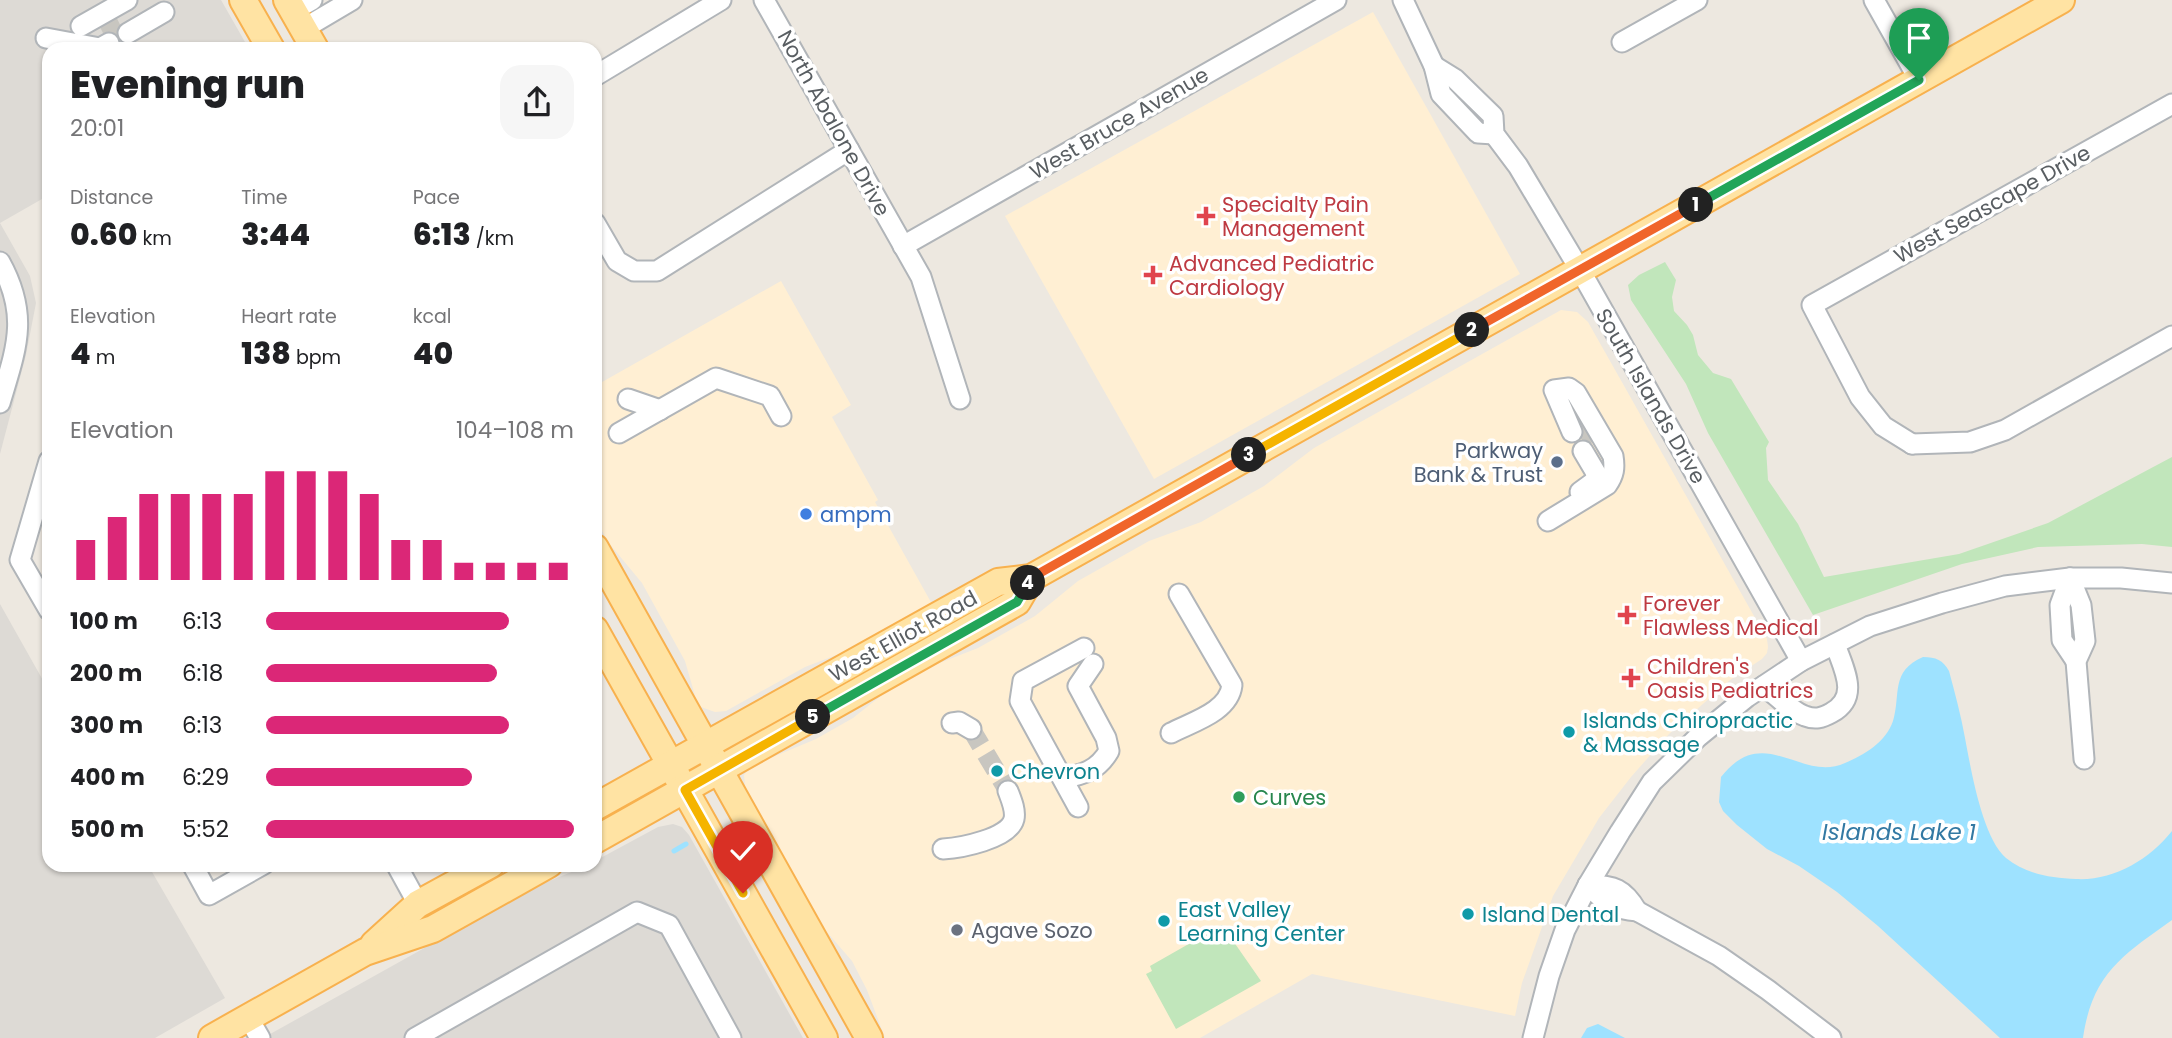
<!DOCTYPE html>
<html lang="en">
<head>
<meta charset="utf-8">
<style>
  body { margin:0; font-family:Poppins,sans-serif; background:#f6f6f6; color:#202124; height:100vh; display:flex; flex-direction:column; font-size:26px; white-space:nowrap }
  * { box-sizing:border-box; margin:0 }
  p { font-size:23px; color:#757577 }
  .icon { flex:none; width:38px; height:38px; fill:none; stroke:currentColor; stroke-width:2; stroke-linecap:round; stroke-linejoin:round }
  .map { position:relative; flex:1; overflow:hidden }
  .panel { position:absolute; left:42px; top:42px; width:560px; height:830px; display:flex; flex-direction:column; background:#fff; border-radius:21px; box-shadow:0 2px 5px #0004 }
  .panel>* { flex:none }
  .pin { position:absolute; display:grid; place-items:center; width:60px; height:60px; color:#fff; margin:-72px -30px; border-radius:50% 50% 50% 0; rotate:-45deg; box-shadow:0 0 7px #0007 }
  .pin .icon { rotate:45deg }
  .km { position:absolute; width:35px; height:35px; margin:-18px; border-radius:50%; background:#222; color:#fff; font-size:19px; line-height:35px; text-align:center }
  .round { display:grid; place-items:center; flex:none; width:74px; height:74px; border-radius:21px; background:#f6f6f6 }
  .headline { display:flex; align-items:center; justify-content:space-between; height:119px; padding:0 28px }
  h1 { font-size:38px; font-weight:800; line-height:52px }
  .stats { display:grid; grid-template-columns:repeat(3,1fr); gap:10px; height:119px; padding:7px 28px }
  .stats div { display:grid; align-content:center }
  .stats b { font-size:30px; font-weight:800 }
  .stats small { font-size:19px; font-weight:400 }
  .stats p { font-size:19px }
  .chart { height:196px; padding:14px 28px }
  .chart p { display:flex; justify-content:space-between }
  .chart svg { width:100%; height:126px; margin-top:7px; stroke:#db2777; stroke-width:6 }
  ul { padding:0 28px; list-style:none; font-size:23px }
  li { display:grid; grid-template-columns:112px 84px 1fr; align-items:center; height:52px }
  li i { height:18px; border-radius:9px; background:#db2777 }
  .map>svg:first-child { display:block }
  .commercial { fill:#ffefd3 }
  .industrial { fill:#dddad5 }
  .green { fill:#c1e6bb }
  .water { fill:#9ee2ff }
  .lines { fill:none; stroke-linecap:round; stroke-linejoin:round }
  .stream { stroke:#9ee2ff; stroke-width:5 }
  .minor-tunnel { stroke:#c8c6c0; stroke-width:19; stroke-dasharray:19 10; stroke-linecap:butt }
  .minor-casing { stroke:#b1b5b9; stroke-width:23 }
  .major-casing { stroke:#f8b14e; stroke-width:30 }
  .minor { stroke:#fff; stroke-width:19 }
  .major { stroke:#ffe3a3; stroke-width:26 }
  .split-1-casing { stroke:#fff; stroke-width:14 }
  .split-2-casing { stroke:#fff; stroke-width:14 }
  .split-3-casing { stroke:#fff; stroke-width:14 }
  .split-4-casing { stroke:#fff; stroke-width:14 }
  .split-5-casing { stroke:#fff; stroke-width:14 }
  .split-6-casing { stroke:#fff; stroke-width:14 }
  .split-1 { stroke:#22a559; stroke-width:9 }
  .split-2 { stroke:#f0652b; stroke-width:9 }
  .split-3 { stroke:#f5b400; stroke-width:9 }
  .split-4 { stroke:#f0652b; stroke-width:9 }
  .split-5 { stroke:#22a559; stroke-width:9 }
  .split-6 { stroke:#f5b400; stroke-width:9 }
  .health-dot { fill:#e0444e; stroke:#fff; stroke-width:2.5 }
  .service-dot { fill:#5c6f8a; stroke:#fff; stroke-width:2.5 }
  .shop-dot { fill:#3f7fe0; stroke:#fff; stroke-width:2.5 }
  .culture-dot { fill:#0f9aa8; stroke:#fff; stroke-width:2.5 }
  .leisure-dot { fill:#2e9e5b; stroke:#fff; stroke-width:2.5 }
  .worship-dot { fill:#6b7280; stroke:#fff; stroke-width:2.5 }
  .labels { text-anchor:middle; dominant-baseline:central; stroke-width:7; stroke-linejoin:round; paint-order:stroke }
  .street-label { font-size:21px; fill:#595e62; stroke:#fff }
  .health-label { font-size:21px; fill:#be3a42; stroke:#fff; text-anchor:start }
  .service-label { font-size:21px; fill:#4e5e75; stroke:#fff; text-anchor:end }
  .shop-label { font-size:21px; fill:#366cbe; stroke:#fff; text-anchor:start }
  .culture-label { font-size:21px; fill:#0d838f; stroke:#fff; text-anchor:start }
  .leisure-label { font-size:21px; fill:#27864d; stroke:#fff; text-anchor:start }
  .worship-label { font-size:21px; fill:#5b616d; stroke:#fff; text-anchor:start }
  .water-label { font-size:23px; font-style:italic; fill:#3379a3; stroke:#fff }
</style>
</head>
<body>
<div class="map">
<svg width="2172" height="1038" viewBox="0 0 2172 1038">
  <rect width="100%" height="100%" fill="#ede8e0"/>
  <g class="commercial">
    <polygon points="1373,12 1520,274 1154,479 1005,216"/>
    <polygon points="781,281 851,405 832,417 878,500 875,502 932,604 852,649 805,667 726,711 715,712 701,707 696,699 685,661 642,583 608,542 595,518 595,386"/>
    <polygon points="1561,310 1577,312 1588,322 1767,639 1768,647 1767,653 1762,659 1730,680 1669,734 1631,777 1599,818 1553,896 1522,983 1515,1016 1312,974 1200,1038 885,1038 867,990 852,961 820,924 746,794 744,775 751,766 816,739 853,718 896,684 919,671 978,648 1035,616 1078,581 1149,541 1201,522 1264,486 1314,448"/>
  </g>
  <g class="industrial">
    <polygon points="0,0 221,0 249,49 49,49 49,195 0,223 30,276 36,303 26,355 0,454"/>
    <polygon points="0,604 49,691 49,864 148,865 225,998 155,1038 0,1038"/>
    <polygon points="673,824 682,827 689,835 803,1038 263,1038 534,887 589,865 595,864 595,861 658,827"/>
  </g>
  <g class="green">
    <polygon points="1665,262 1676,280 1672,297 1674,311 1687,325 1693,335 1698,355 1713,373 1731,379 1769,442 1766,448 1768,480 1798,524 1824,577 1959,554 2048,523 2172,457 2172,547 2142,544 2038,547 1962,564 1813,615 1708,433 1686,384 1631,300 1628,285 1639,275"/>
    <polygon points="1222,925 1261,981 1176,1029 1146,974 1152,971 1150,966"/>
  </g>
  <g class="water">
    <path d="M1923,657c13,0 20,3 26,14 6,22 12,45 16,67 6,31 17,99 41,120 20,16 45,20 70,21 37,2 73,-19 96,-48v89c-49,35 -80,54 -89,118h-83l-122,-112 -41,-34 -38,-26 -32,-17 -30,-24 -14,-14 -4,-9 2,-25c43,-55 80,6 124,-14 19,-8 41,-21 48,-42 8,-26 -3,-50 30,-64z"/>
    <polygon points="1598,1024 1625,1038 1581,1038 1587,1028"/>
  </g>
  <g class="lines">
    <polyline class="stream" points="674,851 686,844"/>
    <g class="minor-tunnel">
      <polyline points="104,35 124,25"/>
      <polyline points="1584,425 1595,444"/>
      <polyline points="971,729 1008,791"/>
    </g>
    <defs>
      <g id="minor">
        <polyline points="764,0 921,277 960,399"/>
        <polyline points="1403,0 1434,66 1441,94 1478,133 1494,134"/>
        <polyline points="1874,0 1919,80"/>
        <polyline points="293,11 312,0"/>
        <polyline points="81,26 127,0"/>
        <polyline points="303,29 352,0"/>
        <polyline points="128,33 164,12"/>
        <polyline points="46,38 100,48 109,43"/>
        <polyline points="1622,42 1697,0"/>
        <polyline points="1434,66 1455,79 1493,116 1494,134 1518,166 1580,270 1801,661"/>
        <polyline points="595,76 721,0"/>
        <polyline points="595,223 617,261 634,271 657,271 849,150"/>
        <polyline points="903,246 1336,0"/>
        <path d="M0,262c30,54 16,87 0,141"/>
        <polyline points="628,399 660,410"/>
        <polyline points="619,433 716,378 770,396 781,416"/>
        <polyline points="1912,444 1883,426 1860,397 1812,305 2172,104"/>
        <polyline points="1912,444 1970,442 2005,430 2172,336"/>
        <polyline points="49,461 20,560 49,610"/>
        <polyline points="1580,492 1595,481 1596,473 1583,451"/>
        <path d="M1548,521l59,-36c7,-10 8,-17 6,-29l-37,-63 -7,-5 -15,2 18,42"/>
        <polyline points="2070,578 2081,605 2085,641 2076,661 2084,759"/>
        <polyline points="2070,578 2060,605 2062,640 2076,661"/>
        <path d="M1764,686c12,9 27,25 41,30 10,4 17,2 26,-3 30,-16 12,-45 4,-69"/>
        <polyline points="952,723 959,722 971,729"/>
        <path d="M1171,733c21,-11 58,-21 61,-48l-53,-91"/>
        <path d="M1063,778c20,-3 35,-8 46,-27l-3,-13 -28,-52 15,-22"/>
        <polyline points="1078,807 1020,701 1023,681 1084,648"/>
        <path d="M943,849c17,-1 66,-10 71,-30 2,-9 -3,-20 -6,-28"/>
        <polyline points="192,864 209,895 264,864"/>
        <polyline points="396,864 418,904"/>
        <path d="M1588,885c15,16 27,25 49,26l82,45 49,34 63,48"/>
        <path d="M1588,885c26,0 36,4 49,26"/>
        <polyline points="249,1019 260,1038"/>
        <polyline points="415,1038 637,912 669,925 731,1038"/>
        <polyline points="1533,1038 1549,976 1565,930 1588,885 1620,832 1652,782 1698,737 1747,697 1801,661 1870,626 1942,603 2005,586 2070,578 2121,578 2172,583"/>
      </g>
      <g id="major">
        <polyline points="243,0 271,49"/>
        <polyline points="287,0 315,49"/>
        <polyline points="595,548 869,1038"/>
        <polyline points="595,630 824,1038"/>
        <polyline points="595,807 998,582 1031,578 2061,0"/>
        <polyline points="595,840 1017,602 1031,578"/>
        <polyline points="374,944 418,904 491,864"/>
        <polyline points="212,1038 365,952 433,929 549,864"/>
      </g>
    </defs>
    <use href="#minor" class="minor-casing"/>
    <use href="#major" class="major-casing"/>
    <use href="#minor" class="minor"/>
    <use href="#major" class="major"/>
  </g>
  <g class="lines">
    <defs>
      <polyline id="split-1" points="1696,205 1919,80"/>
      <polyline id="split-2" points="1472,330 1696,205"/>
      <polyline id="split-3" points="1249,455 1472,330"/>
      <polyline id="split-4" points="1028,583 1031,578 1249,455"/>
      <polyline id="split-5" points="813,717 1017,602 1028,583"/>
      <polyline id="split-6" points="743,893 685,790 813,717"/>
    </defs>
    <use href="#split-1" class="split-1-casing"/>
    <use href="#split-2" class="split-2-casing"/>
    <use href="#split-3" class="split-3-casing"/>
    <use href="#split-4" class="split-4-casing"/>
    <use href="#split-5" class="split-5-casing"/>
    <use href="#split-6" class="split-6-casing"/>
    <use href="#split-1" class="split-1"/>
    <use href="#split-2" class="split-2"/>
    <use href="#split-3" class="split-3"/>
    <use href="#split-4" class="split-4"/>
    <use href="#split-5" class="split-5"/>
    <use href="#split-6" class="split-6"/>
  </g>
  <g class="health-dot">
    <path d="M1202.5 205.5h7v7h7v7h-7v7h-7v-7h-7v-7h7z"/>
    <path d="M1149.5 264.5h7v7h7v7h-7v7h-7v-7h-7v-7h7z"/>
    <path d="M1623.5 604.5h7v7h7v7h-7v7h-7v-7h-7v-7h7z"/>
    <path d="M1627.5 667.5h7v7h7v7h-7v7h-7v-7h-7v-7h7z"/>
  </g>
  <circle class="service-dot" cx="1557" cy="462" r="7"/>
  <circle class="shop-dot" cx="806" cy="514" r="7"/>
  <g class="culture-dot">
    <circle cx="1569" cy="732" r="7"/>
    <circle cx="997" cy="771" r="7"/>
    <circle cx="1468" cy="914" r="7"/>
    <circle cx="1164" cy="921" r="7"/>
  </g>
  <circle class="leisure-dot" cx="1239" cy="797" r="7"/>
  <circle class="worship-dot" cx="957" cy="930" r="7"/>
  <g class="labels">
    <g class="street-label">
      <text transform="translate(834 123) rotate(61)">North Abalone Drive</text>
      <text transform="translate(1119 123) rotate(-30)">West Bruce Avenue</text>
      <text transform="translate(1992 204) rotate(-29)">West Seascape Drive</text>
      <text transform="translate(1651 396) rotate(60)">South Islands Drive</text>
      <text transform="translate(903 636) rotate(-29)">West Elliot Road</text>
    </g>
    <g class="health-label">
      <text x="1222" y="204">Specialty Pain<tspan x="1222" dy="24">Management</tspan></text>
      <text x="1169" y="263">Advanced Pediatric<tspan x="1169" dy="24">Cardiology</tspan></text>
      <text x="1643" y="603">Forever<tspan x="1643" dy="24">Flawless Medical</tspan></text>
      <text x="1647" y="666">Children's<tspan x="1647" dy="24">Oasis Pediatrics</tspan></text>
    </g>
    <g class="service-label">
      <text x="1543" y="450">Parkway<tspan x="1543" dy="24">Bank &amp; Trust</tspan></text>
    </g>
    <g class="shop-label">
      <text x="820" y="514">ampm</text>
    </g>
    <g class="culture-label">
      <text x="1583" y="720">Islands Chiropractic<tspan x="1583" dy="24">&amp; Massage</tspan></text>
      <text x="1011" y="771">Chevron</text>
      <text x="1178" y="909">East Valley<tspan x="1178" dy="24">Learning Center</tspan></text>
      <text x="1482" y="914">Island Dental</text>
    </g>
    <g class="leisure-label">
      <text x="1253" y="797">Curves</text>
    </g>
    <g class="worship-label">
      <text x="971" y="930">Agave Sozo</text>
    </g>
    <g class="water-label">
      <text x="1899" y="832">Islands Lake 1</text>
    </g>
  </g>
</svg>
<div class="pin" style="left:1919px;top:80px;background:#1e9e55"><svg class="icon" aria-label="arrive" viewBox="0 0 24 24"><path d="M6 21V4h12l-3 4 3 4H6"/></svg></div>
<div class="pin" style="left:743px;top:893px;background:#d93025"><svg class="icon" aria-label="check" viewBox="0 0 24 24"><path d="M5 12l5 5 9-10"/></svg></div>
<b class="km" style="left:1696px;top:205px">1</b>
<b class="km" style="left:1472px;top:330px">2</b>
<b class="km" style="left:1249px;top:455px">3</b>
<b class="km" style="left:1028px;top:583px">4</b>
<b class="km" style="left:813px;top:717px">5</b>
<section class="panel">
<div class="headline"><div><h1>Evening run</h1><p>20:01</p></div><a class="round"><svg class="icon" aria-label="share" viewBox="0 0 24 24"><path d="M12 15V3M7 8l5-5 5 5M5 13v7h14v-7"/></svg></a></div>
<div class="stats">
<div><p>Distance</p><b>0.60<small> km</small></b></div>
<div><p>Time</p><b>3:44</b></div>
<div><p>Pace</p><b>6:13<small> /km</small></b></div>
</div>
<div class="stats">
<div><p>Elevation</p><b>4<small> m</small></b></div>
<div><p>Heart rate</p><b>138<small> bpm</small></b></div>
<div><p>kcal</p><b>40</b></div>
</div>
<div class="chart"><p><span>Elevation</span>104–108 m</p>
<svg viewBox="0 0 160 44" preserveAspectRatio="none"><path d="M5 44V30M15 44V22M25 44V14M35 44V14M45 44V14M55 44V14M65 44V6M75 44V6M85 44V6M95 44V14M105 44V30M115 44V30M125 44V38M135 44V38M145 44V38M155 44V38"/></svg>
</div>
<ul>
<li><b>100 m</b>6:13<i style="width:79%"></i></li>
<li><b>200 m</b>6:18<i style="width:75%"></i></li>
<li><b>300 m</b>6:13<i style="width:79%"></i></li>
<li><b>400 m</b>6:29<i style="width:67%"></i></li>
<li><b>500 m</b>5:52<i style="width:100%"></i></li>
</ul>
</section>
</div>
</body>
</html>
